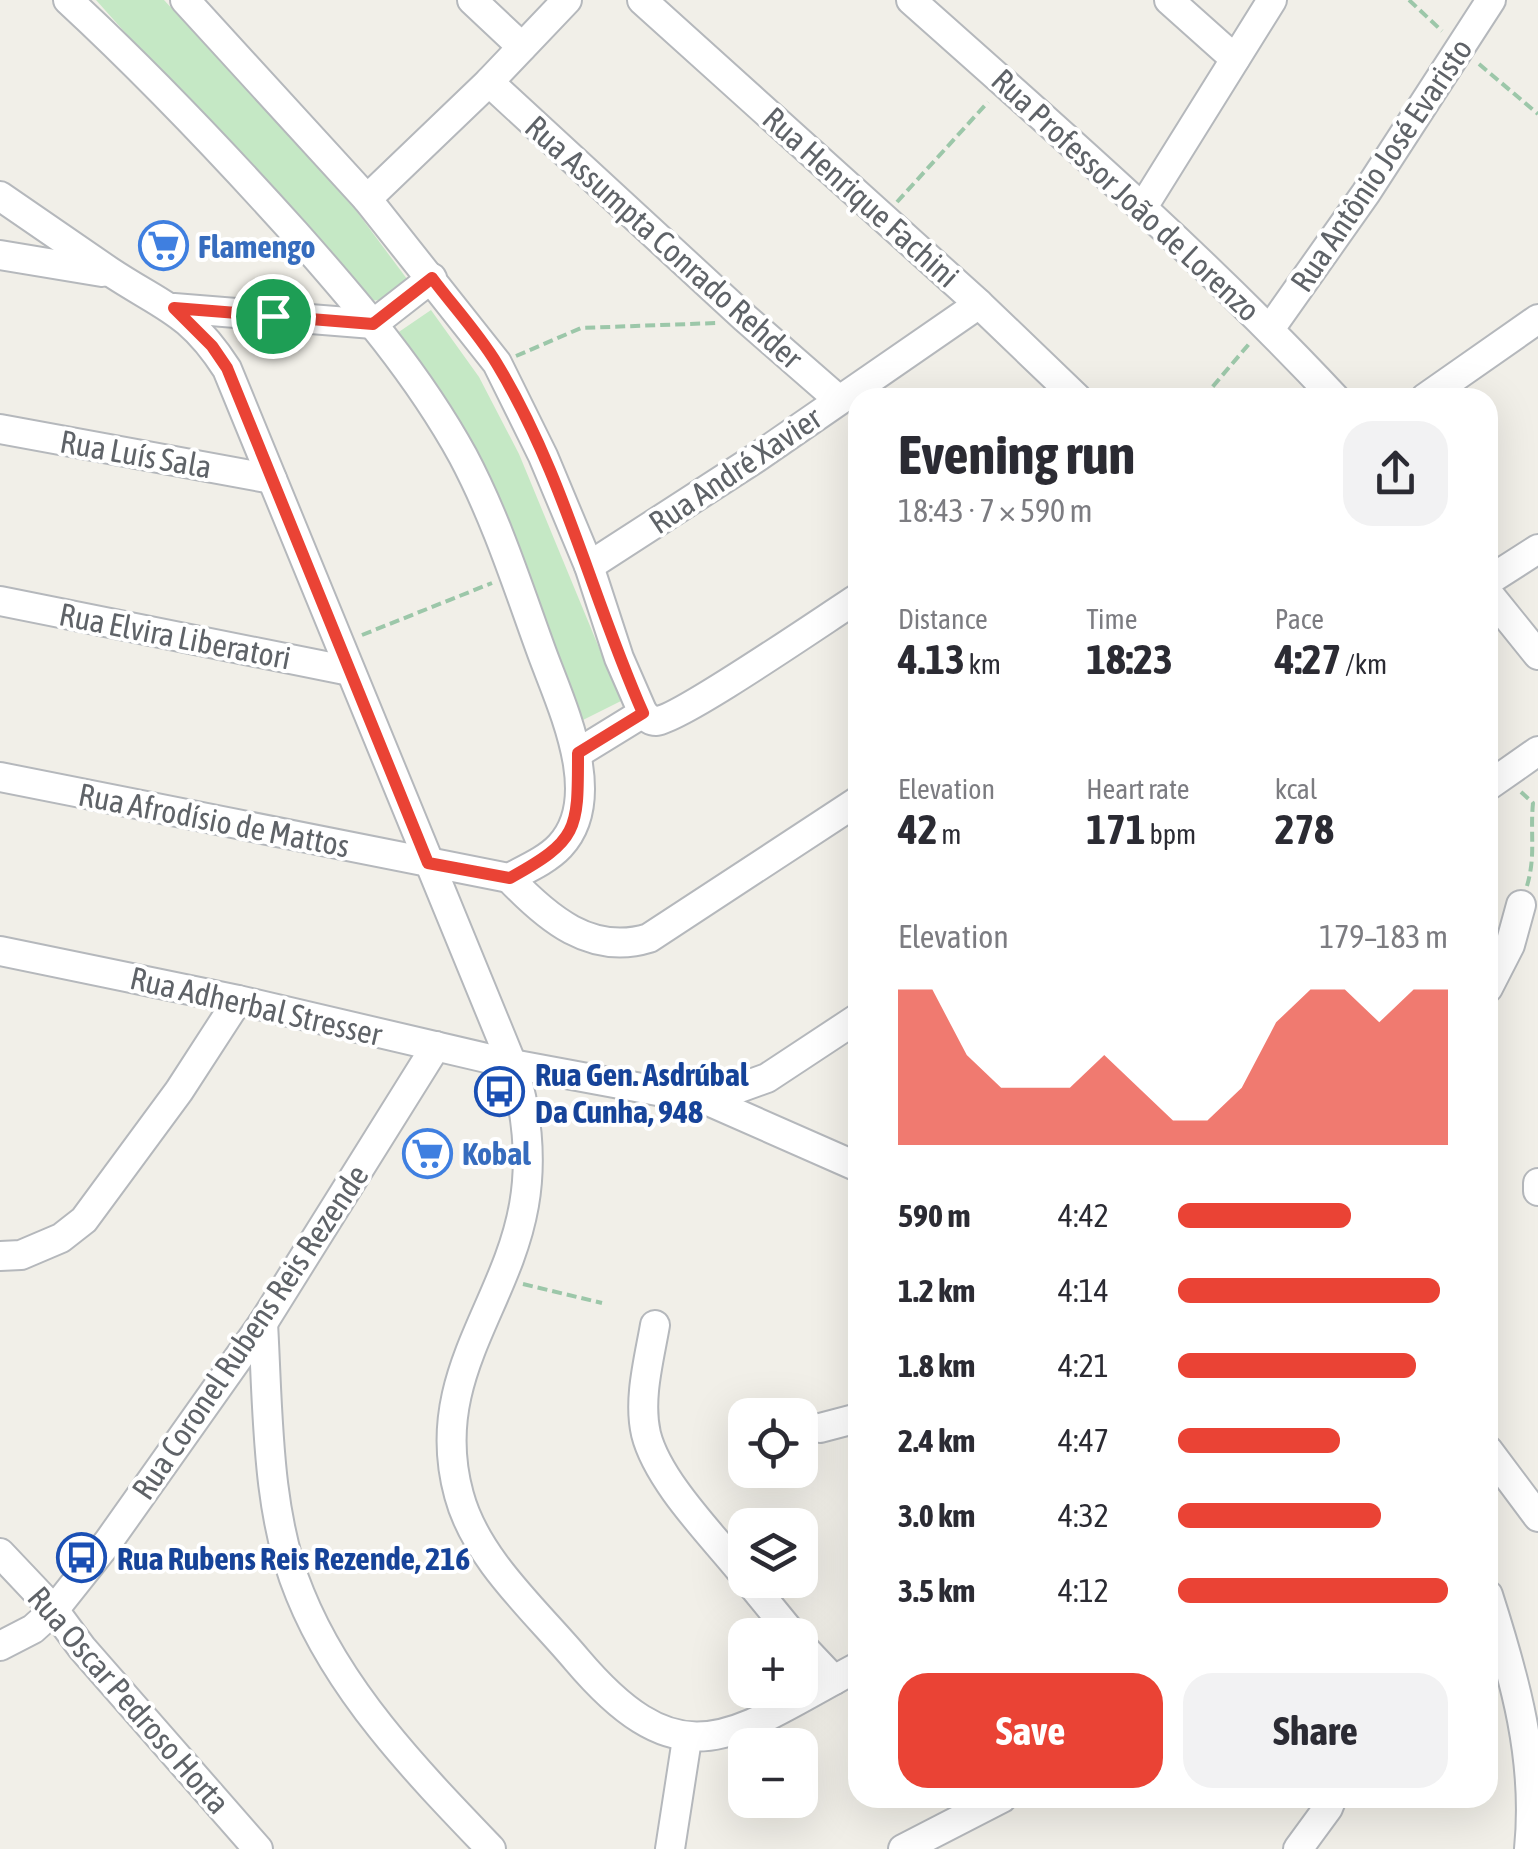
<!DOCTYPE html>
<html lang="en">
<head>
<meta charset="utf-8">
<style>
  body { margin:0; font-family:"Asap Condensed",sans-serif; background:#f2f2f3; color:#2b2b33; height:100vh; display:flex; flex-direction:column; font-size:38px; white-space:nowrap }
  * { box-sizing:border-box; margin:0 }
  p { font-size:32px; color:#7c7c81 }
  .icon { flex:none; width:55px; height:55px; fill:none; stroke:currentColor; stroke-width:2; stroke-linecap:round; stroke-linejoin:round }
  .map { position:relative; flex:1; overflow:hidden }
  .details { position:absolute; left:848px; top:388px; width:650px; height:1420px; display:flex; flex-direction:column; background:#fff; border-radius:30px; box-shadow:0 10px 40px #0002 }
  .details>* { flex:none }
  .fabs { position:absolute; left:728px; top:1398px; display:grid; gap:20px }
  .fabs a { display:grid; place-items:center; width:90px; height:90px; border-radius:20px; background:#fff; box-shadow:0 10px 40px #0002; font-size:50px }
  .pin { position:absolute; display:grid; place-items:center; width:85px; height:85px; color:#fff; margin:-42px; border:5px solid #fff; border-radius:50%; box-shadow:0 2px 10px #0007 }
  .round { display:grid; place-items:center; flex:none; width:105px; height:105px; border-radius:30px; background:#f2f2f3 }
  .headline { display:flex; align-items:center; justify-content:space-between; height:170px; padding:0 50px }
  h1 { font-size:55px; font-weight:700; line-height:75px }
  .figures { display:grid; grid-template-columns:repeat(3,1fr); gap:15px; height:170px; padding:10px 50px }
  .figures div { display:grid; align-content:center }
  .figures b { font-size:42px; font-weight:700 }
  .figures small { font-size:28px; font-weight:400 }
  .figures p { font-size:28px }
  .chart { height:280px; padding:20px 50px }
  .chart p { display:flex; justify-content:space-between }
  .chart svg { width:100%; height:180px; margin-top:10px; fill:#ea4335; opacity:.7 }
  .action { display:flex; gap:20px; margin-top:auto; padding:20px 50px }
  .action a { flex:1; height:115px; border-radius:30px; background:#ea4335; color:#fff; font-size:40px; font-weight:700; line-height:115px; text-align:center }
  .action a+a { background:#f2f2f3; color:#2b2b33 }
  ul { padding:0 50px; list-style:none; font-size:32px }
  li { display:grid; grid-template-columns:160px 120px 1fr; align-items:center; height:75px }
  li i { height:25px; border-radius:12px; background:#ea4335 }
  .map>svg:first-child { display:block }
  .green { fill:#c5e8c5 }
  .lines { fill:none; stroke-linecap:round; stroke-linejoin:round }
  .minor-casing { stroke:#b5b8bc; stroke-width:32 }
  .path { stroke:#9cc7a9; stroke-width:4; stroke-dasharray:10 5; stroke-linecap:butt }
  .minor { stroke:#fff; stroke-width:28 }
  .route-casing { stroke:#fff; stroke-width:20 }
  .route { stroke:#ea4335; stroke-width:12 }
  .labels { text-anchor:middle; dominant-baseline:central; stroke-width:8; stroke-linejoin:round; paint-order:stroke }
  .street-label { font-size:32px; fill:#5f6368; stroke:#fff }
  .shop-label { font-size:32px; font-weight:bold; fill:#366cbe; stroke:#fff; text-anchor:start }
  .transit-label { font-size:32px; font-weight:bold; fill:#164399; stroke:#fff; text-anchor:start }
</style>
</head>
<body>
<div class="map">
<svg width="1538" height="1849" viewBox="0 0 1538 1849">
  <rect width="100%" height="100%" fill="#f1efe8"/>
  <g class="green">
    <polygon points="96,0 164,0 346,197 407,279 396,299 365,301"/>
    <polygon points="431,310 479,377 519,454 621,701 573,725 467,440 390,338"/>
  </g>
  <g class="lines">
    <defs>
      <g id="minor">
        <polyline points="185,0 367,199 497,363 543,456 589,566 619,658 643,713"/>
        <polyline points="472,0 522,47"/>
        <polyline points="642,0 979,304 1077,398"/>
        <path d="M911,0c145,129 291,256 424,398"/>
        <polyline points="1169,0 1235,59"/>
        <polyline points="489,82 745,318 839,400"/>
        <path d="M0,196c36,25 73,50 109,75 54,36 80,39 118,98l285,695c15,43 20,96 12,141 -18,103 -97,174 -65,290 17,64 77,116 118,165 108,127 158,72 281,7"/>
        <polyline points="367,199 489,82 567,0"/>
        <polyline points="1143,207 1272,0"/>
        <polyline points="0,255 102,272"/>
        <polyline points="174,308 373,324 432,278"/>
        <polyline points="1270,329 1366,193 1491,0"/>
        <polyline points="1425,398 1538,319"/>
        <polyline points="0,429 272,479"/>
        <polyline points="589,566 756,458 979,304"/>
        <polyline points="1488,581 1538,549"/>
        <polyline points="1488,593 1538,655"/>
        <polyline points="0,601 350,671"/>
        <path d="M643,713c5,5 7,8 13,8 23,-1 172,-104 202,-123"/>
        <polyline points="578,753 643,713"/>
        <path d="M0,777l509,101c17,-9 38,-18 51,-32 46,-49 1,-141 -18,-193 -24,-66 -46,-135 -79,-197 -45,-82 -106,-153 -168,-223 -73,-81 -147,-159 -227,-233"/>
        <polyline points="1488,786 1538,751"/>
        <path d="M509,878c38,40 82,78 140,60l209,-137"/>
        <polyline points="0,951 238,1000 512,1064 706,1100 858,1167"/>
        <polyline points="1488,988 1510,945 1521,905"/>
        <polyline points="706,1100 767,1078 858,1018"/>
        <polyline points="1538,1183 1538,1191"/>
        <polyline points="0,1256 21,1255 61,1238 84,1220 179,1091 238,1000"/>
        <path d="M263,1323c5,86 3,190 37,271 40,99 118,179 191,255"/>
        <path d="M655,1325c-6,35 -17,74 -9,109 12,48 68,103 99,142"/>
        <polyline points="820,1428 858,1418"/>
        <polyline points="1488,1450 1538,1517"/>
        <polyline points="0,1553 54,1610 82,1648 258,1849"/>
        <polyline points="748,1580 793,1635"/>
        <path d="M1488,1595c27,84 50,165 41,254"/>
        <polyline points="800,1644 834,1680"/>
        <polyline points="0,1646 33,1629 54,1610 108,1542 263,1323 436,1046"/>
        <polyline points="670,1849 687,1739"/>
        <polyline points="903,1849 1002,1798"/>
        <polyline points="1298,1849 1328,1808 1332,1798"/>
      </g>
    </defs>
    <use href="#minor" class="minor-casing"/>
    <g class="path">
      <polyline points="1409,0 1442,31"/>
      <polyline points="1479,64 1538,114"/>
      <polyline points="897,202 988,102"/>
      <polyline points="516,356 581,328 716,323"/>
      <polyline points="1203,398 1249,344"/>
      <polyline points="362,635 492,583"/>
      <path d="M1521,792l12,11c-3,32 3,52 -6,83"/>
      <polyline points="523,1284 602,1303"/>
    </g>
    <use href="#minor" class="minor"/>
  </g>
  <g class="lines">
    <defs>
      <path id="route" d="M432,278c21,28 47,56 65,86 66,109 95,234 146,349l-65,40c0,77 1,87 -68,125l-82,-15 -201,-495 -15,-22 -38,-38 199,16z"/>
    </defs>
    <use href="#route" class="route-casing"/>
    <use href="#route" class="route"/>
  </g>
  <defs>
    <symbol id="supermarket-ring" viewBox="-11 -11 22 22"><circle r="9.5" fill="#fff" stroke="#3f7fe0" stroke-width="1.5"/><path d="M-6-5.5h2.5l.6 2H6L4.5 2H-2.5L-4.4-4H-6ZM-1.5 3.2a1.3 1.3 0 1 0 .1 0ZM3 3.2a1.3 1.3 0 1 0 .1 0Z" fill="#3f7fe0"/></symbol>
    <symbol id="bus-ring" viewBox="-11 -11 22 22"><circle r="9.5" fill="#fff" stroke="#1a4fb4" stroke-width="1.5"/><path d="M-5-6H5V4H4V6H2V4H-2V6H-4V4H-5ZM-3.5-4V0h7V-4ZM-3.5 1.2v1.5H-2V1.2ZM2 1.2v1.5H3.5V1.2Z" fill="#1a4fb4"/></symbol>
  </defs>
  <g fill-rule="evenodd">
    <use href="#supermarket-ring" x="136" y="218" width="55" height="55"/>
    <use href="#bus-ring" x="472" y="1064" width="55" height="55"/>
    <use href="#supermarket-ring" x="400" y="1126" width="55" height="55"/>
    <use href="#bus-ring" x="54" y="1530" width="55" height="55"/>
  </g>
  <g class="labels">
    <g class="street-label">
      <text transform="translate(1381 165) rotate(-56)">Rua Antônio José Evaristo</text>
      <text transform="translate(1126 195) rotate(43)">Rua Professor João de Lorenzo</text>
      <text transform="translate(861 197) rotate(42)">Rua Henrique Fachini</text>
      <text transform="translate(664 242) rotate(42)">Rua Assumpta Conrado Rehder</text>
      <text transform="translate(136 454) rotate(10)">Rua Luís Sala</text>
      <text transform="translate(735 470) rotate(-34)">Rua André Xavier</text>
      <text transform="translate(175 636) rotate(11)">Rua Elvira Liberatori</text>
      <text transform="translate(214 820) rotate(11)">Rua Afrodísio de Mattos</text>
      <text transform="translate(256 1006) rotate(13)">Rua Adherbal Stresser</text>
      <text transform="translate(250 1332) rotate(-56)">Rua Coronel Rubens Reis Rezende</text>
      <text transform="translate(129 1700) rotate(49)">Rua Oscar Pedroso Horta</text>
    </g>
    <g class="shop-label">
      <text x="198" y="246">Flamengo</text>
      <text x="462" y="1153">Kobal</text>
    </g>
    <g class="transit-label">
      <text x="535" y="1074">Rua Gen. Asdrúbal<tspan x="535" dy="37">Da Cunha, 948</tspan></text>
      <text x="117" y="1558">Rua Rubens Reis Rezende, 216</text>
    </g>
  </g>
</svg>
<div class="fabs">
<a><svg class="icon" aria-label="locate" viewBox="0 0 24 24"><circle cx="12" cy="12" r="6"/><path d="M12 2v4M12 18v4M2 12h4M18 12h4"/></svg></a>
<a><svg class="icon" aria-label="layers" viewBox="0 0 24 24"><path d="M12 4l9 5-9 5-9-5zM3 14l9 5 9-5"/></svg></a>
<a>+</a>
<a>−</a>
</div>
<div class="pin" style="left:273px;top:316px;background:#1e9e55"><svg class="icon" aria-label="arrive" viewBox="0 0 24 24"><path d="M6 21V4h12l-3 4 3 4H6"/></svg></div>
<section class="details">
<div class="headline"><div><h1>Evening run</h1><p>18:43 · 7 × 590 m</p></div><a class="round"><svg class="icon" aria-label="share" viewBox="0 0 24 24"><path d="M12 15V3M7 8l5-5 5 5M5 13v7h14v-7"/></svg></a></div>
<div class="figures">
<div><p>Distance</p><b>4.13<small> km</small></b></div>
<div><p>Time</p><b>18:23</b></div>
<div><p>Pace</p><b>4:27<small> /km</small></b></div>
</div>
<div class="figures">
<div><p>Elevation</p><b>42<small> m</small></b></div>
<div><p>Heart rate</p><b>171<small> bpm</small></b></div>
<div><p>kcal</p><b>278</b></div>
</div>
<div class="chart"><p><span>Elevation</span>179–183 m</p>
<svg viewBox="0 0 160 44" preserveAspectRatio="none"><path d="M0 44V6L10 6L20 22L30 30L40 30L50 30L60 22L70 30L80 38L90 38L100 30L110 14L120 6L130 6L140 14L150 6L160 6V44z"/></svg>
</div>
<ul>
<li><b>590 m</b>4:42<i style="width:64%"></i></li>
<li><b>1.2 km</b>4:14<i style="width:97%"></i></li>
<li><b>1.8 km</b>4:21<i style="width:88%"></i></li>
<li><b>2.4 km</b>4:47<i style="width:60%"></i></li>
<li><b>3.0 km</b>4:32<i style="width:75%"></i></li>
<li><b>3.5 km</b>4:12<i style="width:100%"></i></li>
</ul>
<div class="action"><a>Save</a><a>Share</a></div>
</section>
</div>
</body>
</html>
